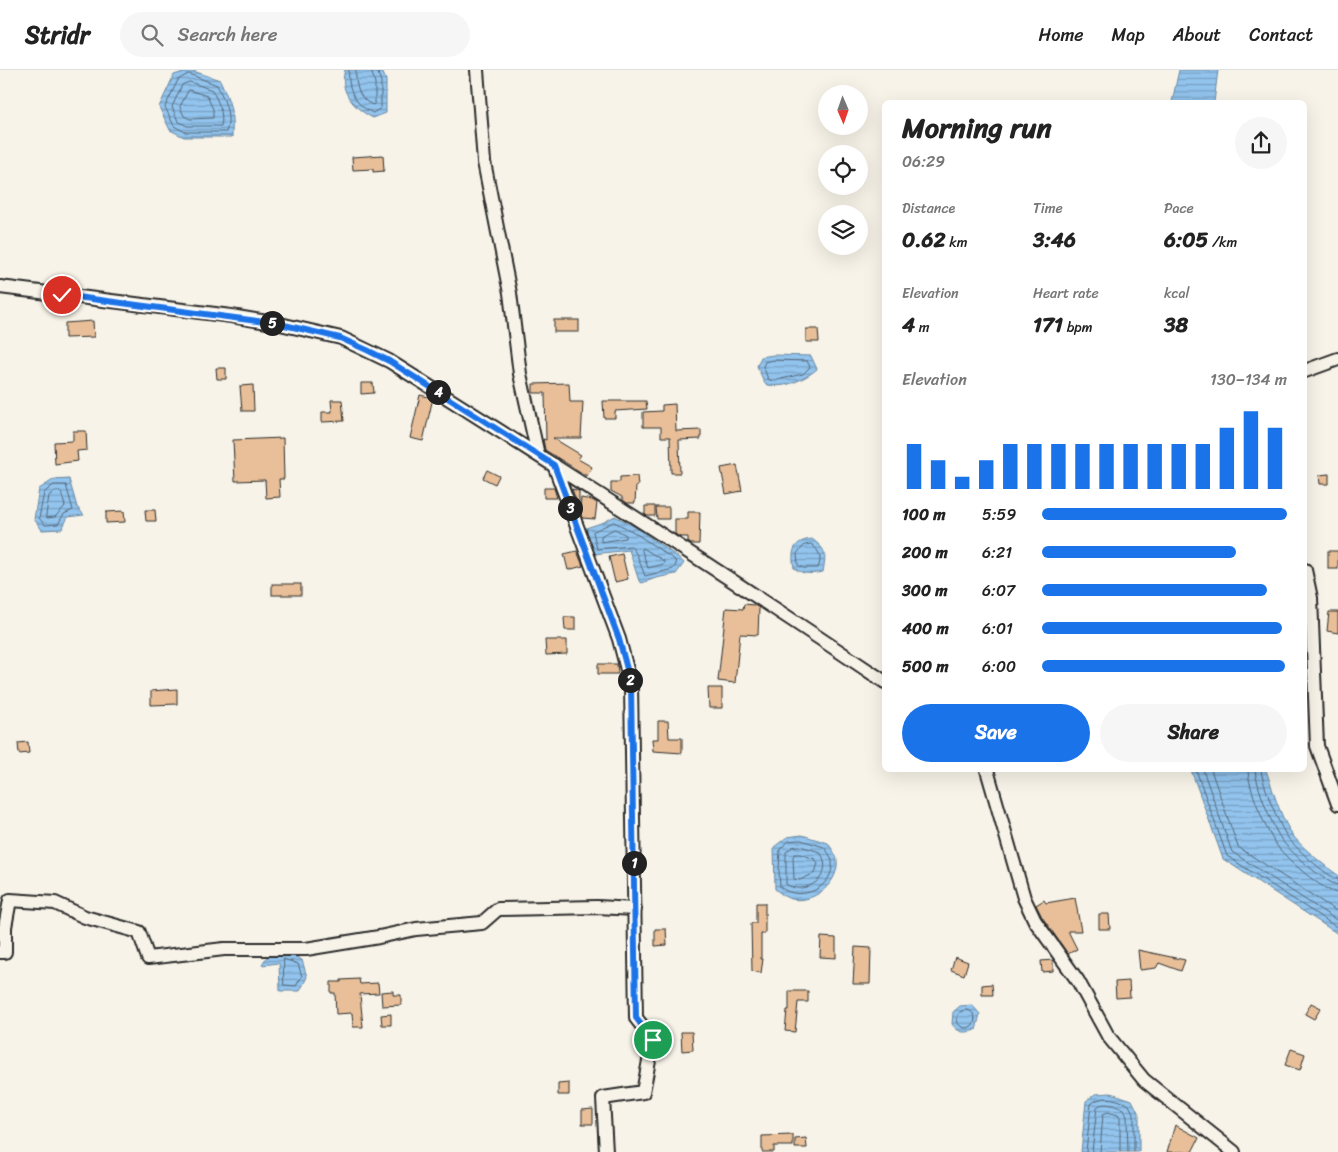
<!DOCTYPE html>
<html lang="en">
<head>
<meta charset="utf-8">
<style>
  body { margin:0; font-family:Sriracha,sans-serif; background:#f6f6f6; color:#222; height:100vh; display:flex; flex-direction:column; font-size:19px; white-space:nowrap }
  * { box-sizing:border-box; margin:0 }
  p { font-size:16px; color:#767676 }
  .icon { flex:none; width:28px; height:28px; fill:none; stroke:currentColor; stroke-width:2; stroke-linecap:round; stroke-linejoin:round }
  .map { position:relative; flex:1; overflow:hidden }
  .sheet { position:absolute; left:882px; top:30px; width:425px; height:672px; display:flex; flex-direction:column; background:#fff; border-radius:8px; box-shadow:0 5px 20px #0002 }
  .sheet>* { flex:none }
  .needle { width:32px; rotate:178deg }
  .tools { position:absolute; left:818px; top:15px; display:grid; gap:10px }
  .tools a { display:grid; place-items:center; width:50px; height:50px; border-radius:50%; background:#fff; box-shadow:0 5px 20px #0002; font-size:25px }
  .pin { position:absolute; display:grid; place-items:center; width:42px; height:42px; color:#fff; margin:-21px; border:2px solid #fff; border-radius:50%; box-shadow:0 1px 5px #0007 }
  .km { position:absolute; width:25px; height:25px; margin:-12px; border-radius:50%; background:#222; color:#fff; font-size:14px; line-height:25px; text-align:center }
  .round { display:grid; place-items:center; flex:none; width:52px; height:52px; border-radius:26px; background:#f6f6f6 }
  .head { display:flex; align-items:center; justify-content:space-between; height:85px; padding:0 20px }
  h1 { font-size:28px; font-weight:700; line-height:38px }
  .metrics { display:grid; grid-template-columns:repeat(3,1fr); gap:8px; height:85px; padding:5px 20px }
  .metrics div { display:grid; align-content:center }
  .metrics b { font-size:21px; font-weight:700 }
  .metrics small { font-size:14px; font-weight:400 }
  .metrics p { font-size:14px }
  .chart { height:140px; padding:10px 20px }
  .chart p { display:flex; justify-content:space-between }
  .chart svg { width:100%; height:90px; margin-top:5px; stroke:#1a73e8; stroke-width:6 }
  .action { display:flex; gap:10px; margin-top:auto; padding:10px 20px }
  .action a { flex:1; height:58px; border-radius:30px; background:#1a73e8; color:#fff; font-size:20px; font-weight:700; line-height:58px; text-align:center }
  .action a+a { background:#f6f6f6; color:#222 }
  ul { padding:0 20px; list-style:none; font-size:16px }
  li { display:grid; grid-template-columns:80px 60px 1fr; align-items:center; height:38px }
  li i { height:12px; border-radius:6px; background:#1a73e8 }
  header { display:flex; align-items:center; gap:30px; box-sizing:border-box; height:70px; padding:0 25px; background:#fff; border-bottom:1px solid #e0e0e0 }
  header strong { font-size:24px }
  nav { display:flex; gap:28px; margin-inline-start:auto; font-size:18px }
  .search { width:350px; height:45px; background:#f6f6f6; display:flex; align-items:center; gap:12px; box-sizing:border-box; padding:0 18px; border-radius:28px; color:#767676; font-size:19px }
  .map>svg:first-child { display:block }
  .water { fill:url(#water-rules); stroke:#6987a0 }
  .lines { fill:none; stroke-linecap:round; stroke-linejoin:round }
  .shore { stroke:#546879; stroke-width:1 }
  .building { fill:#e8bf98; stroke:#2b2b2b }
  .minor-casing { stroke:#2b2b2b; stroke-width:16 }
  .minor { stroke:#f7f3e8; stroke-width:12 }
  .route-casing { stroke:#fff; stroke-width:10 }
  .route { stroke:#1a73e8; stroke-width:6 }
</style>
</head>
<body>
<header>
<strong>Stridr</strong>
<div class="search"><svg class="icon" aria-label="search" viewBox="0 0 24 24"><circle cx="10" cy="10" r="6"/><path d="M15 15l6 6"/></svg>Search here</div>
<nav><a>Home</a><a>Map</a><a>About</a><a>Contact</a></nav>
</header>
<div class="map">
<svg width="1338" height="1082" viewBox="0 0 1338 1082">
  <defs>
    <pattern id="water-rules" width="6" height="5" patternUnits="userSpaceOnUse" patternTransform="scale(1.25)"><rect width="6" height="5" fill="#92c4ee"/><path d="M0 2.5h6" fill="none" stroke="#779fc1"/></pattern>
  </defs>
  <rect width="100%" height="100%" fill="#f7f3e8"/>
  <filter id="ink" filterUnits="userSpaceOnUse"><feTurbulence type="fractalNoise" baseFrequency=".02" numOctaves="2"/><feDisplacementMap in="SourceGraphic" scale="10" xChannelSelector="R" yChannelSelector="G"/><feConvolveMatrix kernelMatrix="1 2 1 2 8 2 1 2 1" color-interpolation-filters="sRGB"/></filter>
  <g filter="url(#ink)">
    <g class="water">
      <path d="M190,0l30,10c11,24 13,31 12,57h-48l-14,-7 -11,-23 15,-32z"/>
      <path d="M345,0l37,1 4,9v33l-13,5c-18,-9 -35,-26 -28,-48z"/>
      <polygon points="1179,0 1218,0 1214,32 1172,32"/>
      <path d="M773,285l38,1 6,13c-13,11 -35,21 -52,15l-8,-18 4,-9z"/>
      <polygon points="69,409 77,437 84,445 68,447 62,459 42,460 34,449 39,419 53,410"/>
      <polygon points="615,446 635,457 678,487 684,493 676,504 656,508 642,513 639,511 629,480 594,484 586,458 604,452"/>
      <path d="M812,469c15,11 14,15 11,33 -11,2 -20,3 -29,-4 -3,-17 -1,-27 18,-29z"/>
      <path d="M1191,700h75c7,21 13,42 24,61 5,11 37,37 48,44v59l-115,-75z"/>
      <path d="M802,765l26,8c3,5 8,11 9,17 3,26 -31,49 -53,36 -3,-2 -6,-5 -9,-7l-1,-42 13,-10z"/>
      <path d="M286,882l16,8 5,17 -7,14h-20l-1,-28 -17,2c4,-11 13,-12 24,-13z"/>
      <path d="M972,935l8,9 -4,16c-11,3 -17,4 -24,-6l1,-12 7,-6z"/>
      <polygon points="1111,1023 1132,1030 1139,1044 1139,1082 1081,1082 1086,1031 1095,1024"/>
    </g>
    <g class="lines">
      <g class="shore">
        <path d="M349,0c-2,19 6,35 24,43l8,-5v-26l-4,-12"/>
        <path d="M356,0c-1,14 2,29 17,35l2,-2v-20l-4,-13"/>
        <path d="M189,4l28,11c7,14 15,31 9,47h-41l-11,-6 -9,-19 13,-27z"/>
        <path d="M190,12l22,8c6,11 12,23 9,36h-34l-9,-5 -6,-14 10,-22z"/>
        <polygon points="189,20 207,26 213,39 213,48 190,49 184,46 180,37"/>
        <polygon points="774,290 807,291 810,297 803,304 772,311 768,309 763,296 765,292"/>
        <polygon points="54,415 66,415 73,440 64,444 58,454 45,455 39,448 44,423"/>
        <polygon points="56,421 61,422 65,436 55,447 47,448 46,445 49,426"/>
        <polygon points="614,452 632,461 675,490 676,495 673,499 645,506 637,485 631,476 597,479 593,462"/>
        <polygon points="615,459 626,465 626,468 601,472 601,466"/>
        <path d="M805,475l6,-1c9,7 11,14 7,24h-15l-5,-3 -1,-11z"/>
        <polygon points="643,478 664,491 664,494 648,498 642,481"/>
        <polyline points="1196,700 1227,786 1338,858"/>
        <polyline points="1203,700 1232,782 1338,851"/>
        <polyline points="1211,700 1238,777 1338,842"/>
        <path d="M1248,700c0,17 17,58 27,73 8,13 48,49 63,50"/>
        <path d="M1255,700c1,15 17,56 26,69 7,11 45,45 57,46"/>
        <path d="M1261,700c2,16 16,50 25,65 5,9 42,43 52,44"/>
        <path d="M801,770l23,7c3,4 7,9 8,14 3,27 -32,42 -52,26l-1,-16 1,-22 9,-8z"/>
        <path d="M800,776l20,6c17,25 -17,45 -34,32v-32l6,-5z"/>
        <polygon points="795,784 800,784 815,789 818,793 815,803 800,810 794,809 793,787"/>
        <polygon points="284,889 298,894 302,906 296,916 284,915"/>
        <circle cx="966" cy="949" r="9"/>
        <path d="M1086,1082l5,-48c11,-10 27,-5 38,1l5,10v37"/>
        <path d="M1092,1082l5,-45c7,-6 18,-1 27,2l3,8 1,35"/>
        <polyline points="1100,1082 1103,1044 1108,1042 1118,1045 1120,1048 1120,1082"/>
      </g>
    </g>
    <g class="building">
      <polygon points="383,85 384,101 373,102 373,99 353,100 352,87"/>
      <rect x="554" y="250" width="25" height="12"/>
      <polygon points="93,251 94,267 65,268 65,253"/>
      <polygon points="806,259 818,259 819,272 806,272"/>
      <polygon points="216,298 226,298 226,309 217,309"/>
      <polygon points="361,313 373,313 374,323 361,324"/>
      <polygon points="569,313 570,332 583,332 581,368 553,368 581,385 578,389 592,397 587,406 545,380 543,369 546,370 545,323 533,323 533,314"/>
      <polygon points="253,315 254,341 242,341 240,316"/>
      <polygon points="420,325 433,328 423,371 410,368"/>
      <polygon points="331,330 342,330 344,351 322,352 322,342 332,342"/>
      <polygon points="603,331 646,331 647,339 615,341 615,348 604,348"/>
      <polygon points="675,334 676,361 701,360 701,369 679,370 680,403 671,403 670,367 661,367 661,357 643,357 643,342 662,341 662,335"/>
      <polygon points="73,361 86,361 87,380 77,381 78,391 55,394 54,372 73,371"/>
      <polygon points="283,368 284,409 279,409 280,427 266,428 265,410 235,411 233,370"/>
      <polygon points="737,395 742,421 726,424 721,398"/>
      <polygon points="487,400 499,406 495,414 483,408"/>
      <polygon points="1329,404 1329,414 1320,414 1319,405"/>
      <polygon points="637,406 638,416 636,416 635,433 627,433 622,429 622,427 611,421 611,412 620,412 620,407"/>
      <polygon points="544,418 554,418 557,428 544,428"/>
      <polygon points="572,419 579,421 579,433 577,433"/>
      <polygon points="581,428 592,430 597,433 595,449 582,448 580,441"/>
      <polygon points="645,436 655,436 655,446 647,446 645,444"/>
      <polygon points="656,437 669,437 669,449 657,449"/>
      <polygon points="145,440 155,440 156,451 146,451"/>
      <polygon points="124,441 125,452 106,453 106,442"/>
      <polygon points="688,442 700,442 699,474 691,474 688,472 688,467 680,467 675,464 675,449 688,449"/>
      <polygon points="577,481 583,496 568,500 564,484"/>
      <rect x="1328" y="481" width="10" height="18"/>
      <polygon points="622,484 628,509 615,512 609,487"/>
      <rect x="272" y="514" width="29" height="11"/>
      <polygon points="744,534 754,535 759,538 758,565 740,564 735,613 718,611 726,538 743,539"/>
      <polygon points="1329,542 1338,542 1338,563 1327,561"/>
      <polygon points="564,547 575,547 575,560 565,560"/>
      <polygon points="545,570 567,570 567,584 546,585"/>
      <polygon points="598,594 617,594 618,604 598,604"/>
      <polygon points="708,618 722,618 722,638 709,638"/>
      <polygon points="177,619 177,634 151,635 151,621"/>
      <polygon points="658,651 668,651 669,668 682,668 682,683 653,681 652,669 658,669"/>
      <polygon points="28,672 29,683 19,684 18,673"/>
      <polygon points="1075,828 1081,861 1068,861 1077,879 1068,884 1042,847 1036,835 1044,830 1046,833"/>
      <polygon points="756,833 765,833 765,864 761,864 761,889 763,889 761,903 752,901 751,853 756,853"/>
      <polygon points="1099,844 1109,844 1110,859 1099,859"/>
      <polygon points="655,859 666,859 667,875 655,876"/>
      <polygon points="821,867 836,868 836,888 820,887"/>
      <polygon points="855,877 871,878 870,914 853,914"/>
      <polygon points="1138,880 1185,890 1181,901 1159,893 1156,898 1140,900"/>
      <polygon points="955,887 968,892 964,905 951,900"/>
      <polygon points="1053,890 1053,901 1042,902 1041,891"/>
      <polygon points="359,909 360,914 378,913 379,923 360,924 363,957 353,957 352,943 336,944 335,923 331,923 331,912 341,912 341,910"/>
      <polygon points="1129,911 1130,927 1116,928 1115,912"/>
      <polygon points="992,914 993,925 982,925 982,915"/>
      <polygon points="393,921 393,925 401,925 401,935 382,936 381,922"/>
      <polygon points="789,921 808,921 808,932 798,932 795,962 785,961 787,940 789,940"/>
      <polygon points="1311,933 1321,938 1314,949 1305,944"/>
      <polygon points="391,944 391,955 382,955 381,945"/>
      <polygon points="681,962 692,962 693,980 682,981"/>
      <polygon points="1291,979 1305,984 1300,1000 1285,995"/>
      <polygon points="569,1013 569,1025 558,1025 558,1014"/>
      <polygon points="593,1039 593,1054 582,1054 582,1040"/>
      <polygon points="1175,1055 1199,1068 1192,1082 1167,1082"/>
      <polygon points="793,1065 793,1076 774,1076 774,1082 762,1082 762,1066"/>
      <polygon points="806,1068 807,1078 795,1078 795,1069"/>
    </g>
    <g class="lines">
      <defs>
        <g id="minor">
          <polyline points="477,0 484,92 510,223 520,304 538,385"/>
          <path d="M0,217l231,29 49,8 61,14 48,23c167,105 333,211 496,321"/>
          <polyline points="1305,301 1338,289"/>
          <polyline points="554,395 619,569 631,615 636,948 653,970 643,1022 603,1028 606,1082"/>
          <polyline points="1305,500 1311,528 1317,676 1338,734"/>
          <polyline points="987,700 1024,828 1035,851 1078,911 1108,966 1144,1010 1234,1082"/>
          <polyline points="0,882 5,882 5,857 10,830 55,833 85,847 139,862 148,888 224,879 306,879 379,867 416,859 482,853 498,839 597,837 635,839"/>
        </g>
      </defs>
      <use href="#minor" class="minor-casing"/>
      <use href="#minor" class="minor"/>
    </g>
  </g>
  <g class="lines" filter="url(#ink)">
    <defs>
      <polyline id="route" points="62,225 280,254 340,268 367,280 389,291 554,395 619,569 631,614 636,948 653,970"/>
    </defs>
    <use href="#route" class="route-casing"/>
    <use href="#route" class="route"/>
  </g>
</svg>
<div class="tools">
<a><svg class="needle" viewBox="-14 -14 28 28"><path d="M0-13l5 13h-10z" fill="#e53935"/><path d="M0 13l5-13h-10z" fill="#767676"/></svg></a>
<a><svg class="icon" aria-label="locate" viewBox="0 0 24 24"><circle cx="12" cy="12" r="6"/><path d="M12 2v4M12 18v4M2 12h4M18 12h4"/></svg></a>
<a><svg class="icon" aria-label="layers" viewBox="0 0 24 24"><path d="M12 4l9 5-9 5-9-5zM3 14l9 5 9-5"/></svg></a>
</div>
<div class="pin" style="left:653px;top:970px;background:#1e9e55"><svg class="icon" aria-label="arrive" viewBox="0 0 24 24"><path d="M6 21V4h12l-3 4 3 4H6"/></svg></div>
<div class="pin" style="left:62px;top:225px;background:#d93025"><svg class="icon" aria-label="check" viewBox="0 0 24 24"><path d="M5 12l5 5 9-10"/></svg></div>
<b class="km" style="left:634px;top:793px">1</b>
<b class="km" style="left:630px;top:610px">2</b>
<b class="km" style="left:570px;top:438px">3</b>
<b class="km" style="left:438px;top:322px">4</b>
<b class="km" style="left:272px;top:253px">5</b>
<section class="sheet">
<div class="head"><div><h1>Morning run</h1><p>06:29</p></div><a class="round"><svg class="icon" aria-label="share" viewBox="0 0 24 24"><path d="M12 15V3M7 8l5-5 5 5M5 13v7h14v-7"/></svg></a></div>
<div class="metrics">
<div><p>Distance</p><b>0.62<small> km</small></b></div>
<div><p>Time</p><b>3:46</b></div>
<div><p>Pace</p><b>6:05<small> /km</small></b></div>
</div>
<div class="metrics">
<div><p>Elevation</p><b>4<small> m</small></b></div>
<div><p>Heart rate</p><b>171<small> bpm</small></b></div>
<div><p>kcal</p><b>38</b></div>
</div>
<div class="chart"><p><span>Elevation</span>130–134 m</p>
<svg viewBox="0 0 160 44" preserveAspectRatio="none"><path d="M5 44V22M15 44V30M25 44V38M35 44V30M45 44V22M55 44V22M65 44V22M75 44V22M85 44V22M95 44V22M105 44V22M115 44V22M125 44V22M135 44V14M145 44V6M155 44V14"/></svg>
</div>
<ul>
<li><b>100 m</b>5:59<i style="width:100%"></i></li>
<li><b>200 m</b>6:21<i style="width:79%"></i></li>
<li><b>300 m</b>6:07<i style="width:92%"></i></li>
<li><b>400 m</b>6:01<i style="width:98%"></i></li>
<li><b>500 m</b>6:00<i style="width:99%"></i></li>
</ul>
<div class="action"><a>Save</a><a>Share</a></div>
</section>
</div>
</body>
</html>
